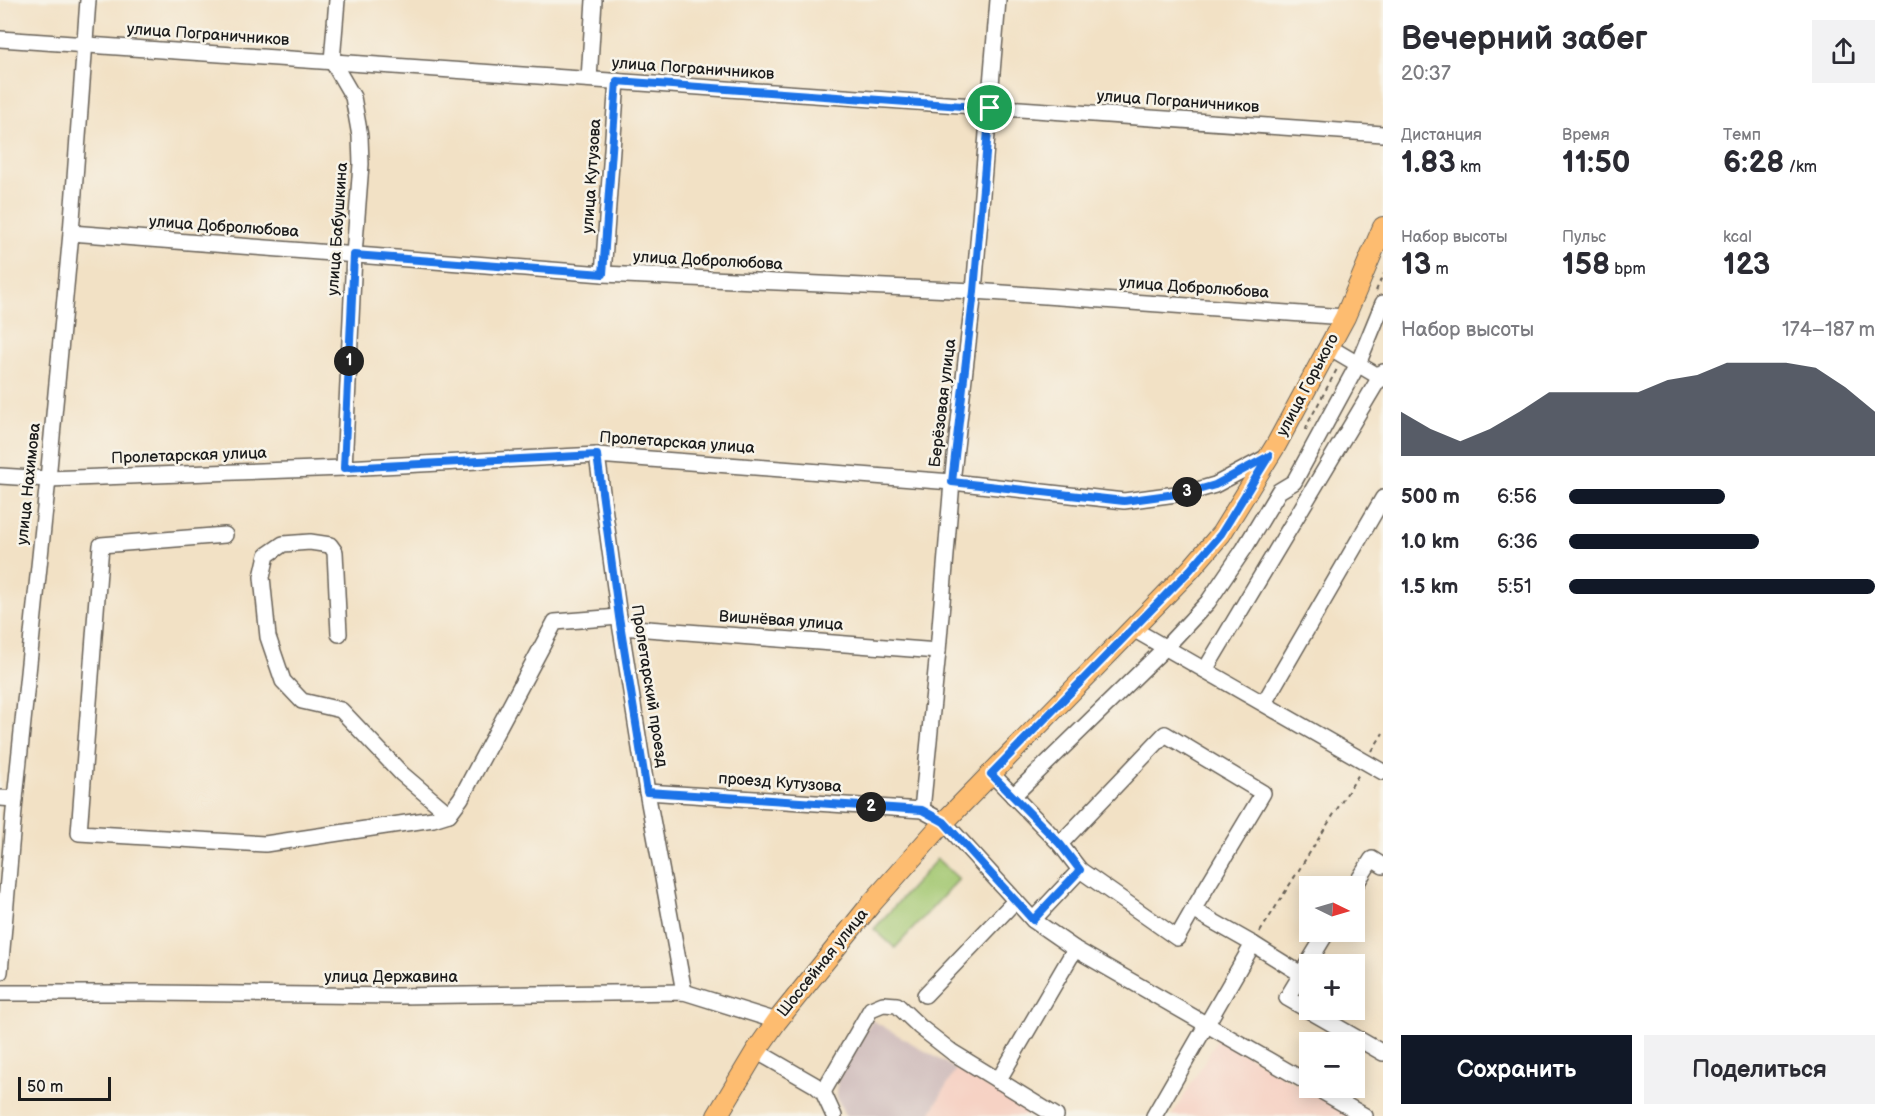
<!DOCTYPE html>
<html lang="ru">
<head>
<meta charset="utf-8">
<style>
  body { margin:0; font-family:"Balsamiq Sans",sans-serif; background:#f2f2f3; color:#2b2b33; height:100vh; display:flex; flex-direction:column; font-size:22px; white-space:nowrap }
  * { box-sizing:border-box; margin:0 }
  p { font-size:20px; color:#7c7c81 }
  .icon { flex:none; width:33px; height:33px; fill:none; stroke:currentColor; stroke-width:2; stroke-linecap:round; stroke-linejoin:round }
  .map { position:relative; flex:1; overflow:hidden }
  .side { display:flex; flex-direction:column; background:#fff; width:510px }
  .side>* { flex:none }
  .needle { width:39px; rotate:95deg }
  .fabs { position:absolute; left:1299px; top:876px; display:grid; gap:12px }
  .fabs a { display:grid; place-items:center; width:66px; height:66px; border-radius:0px; background:#fff; box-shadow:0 3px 15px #0003; font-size:30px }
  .scale { position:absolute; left:18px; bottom:15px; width:93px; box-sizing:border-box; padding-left:6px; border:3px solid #1c1c1c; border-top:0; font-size:16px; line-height:21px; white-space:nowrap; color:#1c1c1c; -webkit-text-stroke:4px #f7f3e8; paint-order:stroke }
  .pin { position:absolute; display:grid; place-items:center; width:51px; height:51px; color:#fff; margin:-26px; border:3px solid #fff; border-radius:50%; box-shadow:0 2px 6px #0007 }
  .km { position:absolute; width:30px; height:30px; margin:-15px; border-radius:50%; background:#222; color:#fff; font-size:16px; line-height:30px; text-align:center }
  .round { display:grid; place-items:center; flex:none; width:63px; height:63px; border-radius:0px; background:#f2f2f3 }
  .head { display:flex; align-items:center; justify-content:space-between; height:102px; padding:0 18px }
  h1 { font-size:33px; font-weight:600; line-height:45px }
  .metrics { display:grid; grid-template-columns:repeat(3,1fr); gap:9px; height:102px; padding:6px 18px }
  .metrics div { display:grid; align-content:center }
  .metrics b { font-size:30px; font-weight:600 }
  .metrics small { font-size:16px; font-weight:400 }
  .metrics p { font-size:16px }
  .chart { height:168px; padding:12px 18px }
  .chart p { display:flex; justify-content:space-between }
  .chart svg { width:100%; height:108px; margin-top:6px; fill:#111827; opacity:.7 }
  .action { display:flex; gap:12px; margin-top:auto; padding:12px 18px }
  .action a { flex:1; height:69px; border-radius:0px; background:#111827; color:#fff; font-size:24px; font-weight:600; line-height:69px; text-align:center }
  .action a+a { background:#f2f2f3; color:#2b2b33 }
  ul { padding:0 18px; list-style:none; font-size:20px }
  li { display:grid; grid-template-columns:96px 72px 1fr; align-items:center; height:45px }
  li i { height:15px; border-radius:8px; background:#111827 }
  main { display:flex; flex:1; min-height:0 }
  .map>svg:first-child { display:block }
  .built { fill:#f6d2c4 }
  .industrial { fill:#d1bfbe }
  .green { fill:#a3c771; stroke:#607246; stroke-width:1.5 }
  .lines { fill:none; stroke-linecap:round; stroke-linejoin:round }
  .minor-casing { stroke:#676157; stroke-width:18 }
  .major-casing { stroke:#676157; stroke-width:22 }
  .path { stroke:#676157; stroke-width:2; stroke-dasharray:4.5 4.5; stroke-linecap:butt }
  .minor { stroke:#fff; stroke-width:15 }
  .major { stroke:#fdbc70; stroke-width:20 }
  .route-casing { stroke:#fff; stroke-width:12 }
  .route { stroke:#1a73e8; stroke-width:8 }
  .labels { text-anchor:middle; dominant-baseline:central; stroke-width:5; stroke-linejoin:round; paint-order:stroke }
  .street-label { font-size:16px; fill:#1c1c1c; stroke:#f7f3e8 }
</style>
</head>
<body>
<main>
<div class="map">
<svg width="1383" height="1116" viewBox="0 0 1383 1116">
  <rect width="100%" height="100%" fill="#f7f3e8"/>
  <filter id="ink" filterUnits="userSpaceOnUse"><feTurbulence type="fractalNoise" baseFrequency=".0167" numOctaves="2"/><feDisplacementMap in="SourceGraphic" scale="12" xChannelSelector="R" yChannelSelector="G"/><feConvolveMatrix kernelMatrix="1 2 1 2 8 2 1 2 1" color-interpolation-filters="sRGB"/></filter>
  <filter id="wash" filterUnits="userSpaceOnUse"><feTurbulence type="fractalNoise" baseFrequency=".008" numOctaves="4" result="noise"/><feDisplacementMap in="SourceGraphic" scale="24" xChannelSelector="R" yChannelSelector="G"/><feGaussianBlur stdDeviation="1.35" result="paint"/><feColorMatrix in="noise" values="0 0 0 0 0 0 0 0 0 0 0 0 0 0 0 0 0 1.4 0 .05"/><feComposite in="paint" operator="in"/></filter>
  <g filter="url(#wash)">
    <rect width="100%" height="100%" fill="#f2e1c5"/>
    <g class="built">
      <polygon points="1218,1038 1286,1078 1352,1116 1172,1116"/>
      <polygon points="956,1069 1036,1116 929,1116"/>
    </g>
    <polygon class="industrial" points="872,1020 956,1069 929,1116 845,1116 837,1097 837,1080"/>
    <polygon class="green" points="937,859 959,879 895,948 874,929"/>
  </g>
  <g filter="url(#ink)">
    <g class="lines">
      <defs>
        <g id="minor">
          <polyline points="337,0 332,61 353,97 360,136 361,164 354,255 344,468"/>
          <polyline points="0,39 1383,134"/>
          <polyline points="589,79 594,0"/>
          <polyline points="71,233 603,274 974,291 1345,317"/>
          <polyline points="603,274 617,81"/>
          <polyline points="1329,347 1383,379"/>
          <polyline points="597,455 619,617 647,792 684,992"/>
          <polyline points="0,476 48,479 344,468 597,455 952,482 1124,501 1191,492 1215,485 1269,456"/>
          <polyline points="225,535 101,545 79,833 265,844 433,819 449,814 461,798 555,622 619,617"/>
          <polyline points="621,627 938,651"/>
          <polyline points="1133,629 1383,772"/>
          <polyline points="339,634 335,552 330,545 310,542 283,544 267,555 262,577 268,637 283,681 302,701 341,710 402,774 449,814"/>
          <polyline points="1205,670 1383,372"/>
          <polyline points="1264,703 1383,498"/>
          <polyline points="991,773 1060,844 1080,870 1177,938 1193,910 1253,944 1154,1116"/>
          <polyline points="647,792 922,810 944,822 1033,920 1075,949 1310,1084"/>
          <polyline points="1013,796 1166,647 1208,602 1244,549 1279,491 1294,482 1358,364 1383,303"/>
          <polyline points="0,798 15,799"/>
          <polyline points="922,810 938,651 952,482 974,291 998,0"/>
          <polyline points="1060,844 1165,734 1263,793 1193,910"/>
          <polyline points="1354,887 1372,859 1383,866"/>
          <polyline points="1033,920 1080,870"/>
          <polyline points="1327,932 1287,998 1383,1053"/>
          <polyline points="1253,944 1301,974"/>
          <polyline points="0,972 15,799 48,479 71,233 88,0"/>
          <polyline points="0,993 152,993 398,996 684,992 777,1021"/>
          <polyline points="925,995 1015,901"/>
          <polyline points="756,1051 815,1085 823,1092 834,1116"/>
          <polyline points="998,1081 1075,949"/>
          <polyline points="1316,1088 1365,1116"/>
          <polyline points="823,1092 871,1009 883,1004 897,1005 920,1027 952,1052 1056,1116"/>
        </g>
        <polyline id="major" points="717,1116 756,1051 777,1021 871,904 944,822 1190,570 1221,534 1276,445 1345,317 1383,227"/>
      </defs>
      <use href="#minor" class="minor-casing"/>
      <use href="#major" class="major-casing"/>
      <g class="path">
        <polyline points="1376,291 1383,274"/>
        <polyline points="1306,430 1307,425 1337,369"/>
        <polyline points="1372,751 1383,733"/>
        <polyline points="1260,932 1359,774"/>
      </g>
      <use href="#minor" class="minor"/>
      <use href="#major" class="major"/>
    </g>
  </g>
  <g class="lines" filter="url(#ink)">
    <defs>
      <polygon id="route" points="617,81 990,108 974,291 952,482 1124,501 1191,492 1215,485 1269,456 1221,534 1190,570 991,774 1060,844 1080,870 1033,920 944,822 922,810 647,792 619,617 597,455 344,468 354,255 603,274"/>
    </defs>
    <use href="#route" class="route-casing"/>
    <use href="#route" class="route"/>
  </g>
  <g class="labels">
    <g class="street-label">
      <text transform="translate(208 35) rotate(4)">улица Пограничников</text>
      <text transform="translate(693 69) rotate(4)">улица Пограничников</text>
      <text transform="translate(1178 102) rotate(4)">улица Пограничников</text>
      <text transform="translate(592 176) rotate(-86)">улица Кутузова</text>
      <text transform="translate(224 227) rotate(4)">улица Добролюбова</text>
      <text transform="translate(338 229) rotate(-86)">улица Бабушкина</text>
      <text transform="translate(708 261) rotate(3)">улица Добролюбова</text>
      <text transform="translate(1194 288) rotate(4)">улица Добролюбова</text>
      <text transform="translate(1308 385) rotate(-62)">улица Горького</text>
      <text transform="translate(943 403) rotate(-83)">Берёзовая улица</text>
      <text transform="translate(677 443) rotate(4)">Пролетарская улица</text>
      <text transform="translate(189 456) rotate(-2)">Пролетарская улица</text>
      <text transform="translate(29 484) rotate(-84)">улица Нахимова</text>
      <text transform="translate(781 621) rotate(4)">Вишнёвая улица</text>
      <text transform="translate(649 686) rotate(81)">Пролетарский проезд</text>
      <text transform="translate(780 783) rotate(4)">проезд Кутузова</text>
      <text transform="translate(823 963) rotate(-51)">Шоссейная улица</text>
      <text x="391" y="977">улица Державина</text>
    </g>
  </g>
</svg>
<div class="fabs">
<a><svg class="needle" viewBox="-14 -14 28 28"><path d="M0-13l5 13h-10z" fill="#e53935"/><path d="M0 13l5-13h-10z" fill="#7c7c81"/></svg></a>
<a>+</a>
<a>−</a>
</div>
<div class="scale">50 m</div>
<div class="pin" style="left:990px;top:108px;background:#1e9e55"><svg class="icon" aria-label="arrive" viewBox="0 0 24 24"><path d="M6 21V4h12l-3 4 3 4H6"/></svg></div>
<b class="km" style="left:349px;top:361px">1</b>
<b class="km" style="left:871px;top:807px">2</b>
<b class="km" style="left:1187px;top:492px">3</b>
</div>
<section class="side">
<div class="head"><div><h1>Вечерний забег</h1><p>20:37</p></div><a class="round"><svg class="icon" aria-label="share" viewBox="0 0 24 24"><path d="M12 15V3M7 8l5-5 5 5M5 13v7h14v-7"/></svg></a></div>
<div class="metrics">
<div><p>Дистанция</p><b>1.83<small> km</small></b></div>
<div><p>Время</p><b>11:50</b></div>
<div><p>Темп</p><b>6:28<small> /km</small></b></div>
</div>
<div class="metrics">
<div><p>Набор высоты</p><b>13<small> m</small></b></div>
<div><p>Пульс</p><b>158<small> bpm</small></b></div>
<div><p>kcal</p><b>123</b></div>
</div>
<div class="chart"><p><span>Набор высоты</span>174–187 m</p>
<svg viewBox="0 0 160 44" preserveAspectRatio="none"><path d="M0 44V26L10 33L20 38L30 33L40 26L50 18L60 18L70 18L80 18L90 13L100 11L110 6L120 6L130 6L140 8L150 16L160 26V44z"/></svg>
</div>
<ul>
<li><b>500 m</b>6:56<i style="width:51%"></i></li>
<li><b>1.0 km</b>6:36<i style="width:62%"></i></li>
<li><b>1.5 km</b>5:51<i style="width:100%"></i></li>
</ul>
<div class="action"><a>Сохранить</a><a>Поделиться</a></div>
</section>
</main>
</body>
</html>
